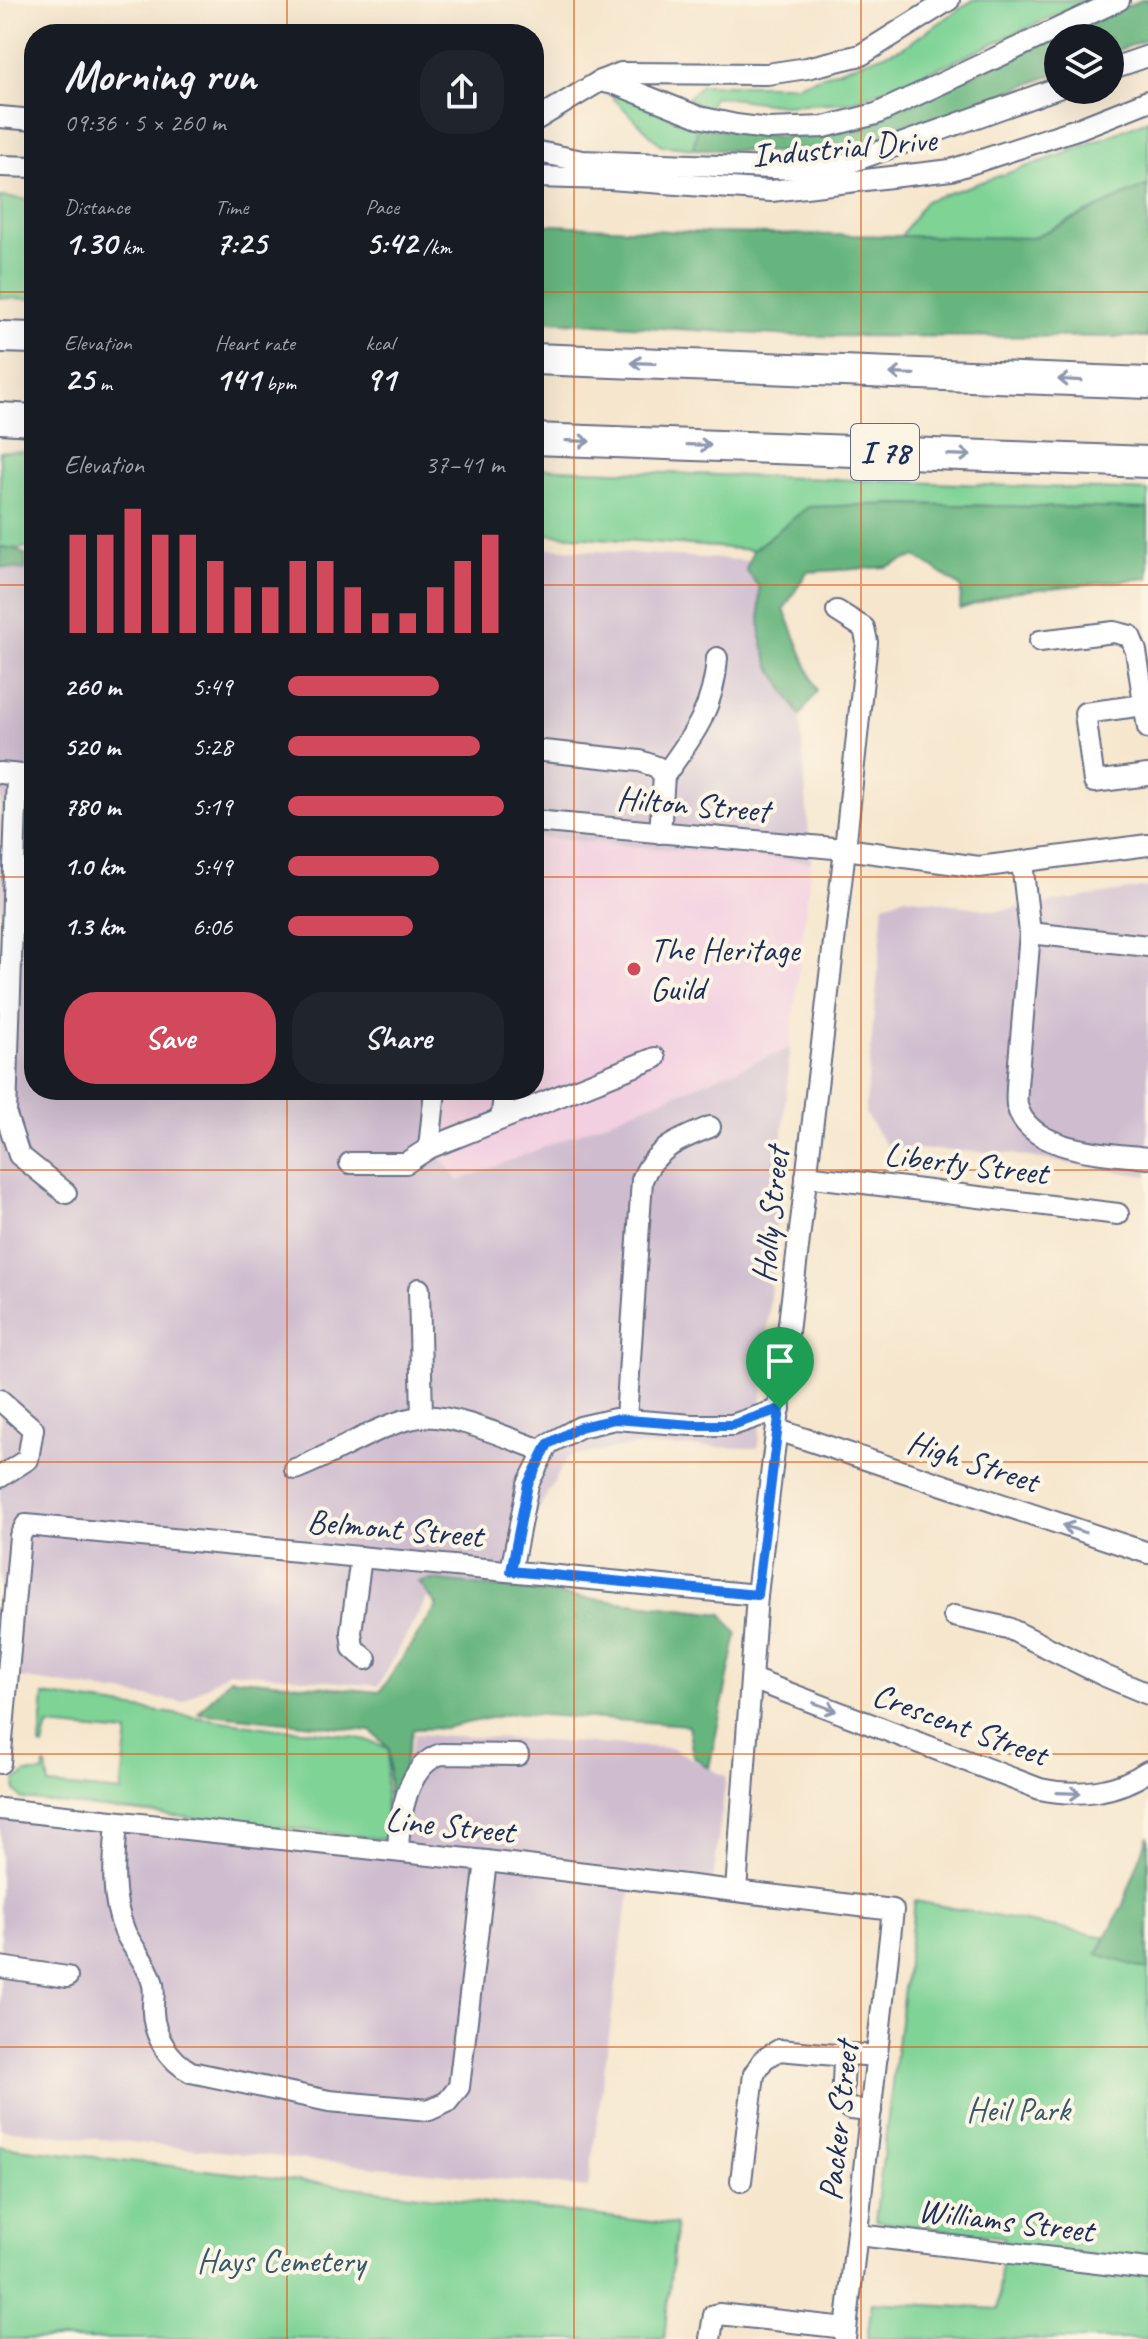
<!DOCTYPE html>
<html lang="en">
<head>
<meta charset="utf-8">
<style>
  body { margin:0; font-family:Caveat,sans-serif; background:#20242c; color:#f1f3f6; height:100vh; display:flex; flex-direction:column; font-size:30px; white-space:nowrap }
  * { box-sizing:border-box; margin:0 }
  p { font-size:26px; color:#9ea1a6 }
  .icon { flex:none; width:44px; height:44px; fill:none; stroke:currentColor; stroke-width:2; stroke-linecap:round; stroke-linejoin:round }
  .map { position:relative; flex:1; overflow:hidden }
  .sheet { position:absolute; left:24px; top:24px; width:520px; height:1076px; display:flex; flex-direction:column; background:#171b24; border-radius:32px; box-shadow:0 8px 32px #0002 }
  .sheet>* { flex:none }
  .buttons { position:absolute; left:1044px; top:24px; display:grid; gap:16px }
  .buttons a { display:grid; place-items:center; width:80px; height:80px; border-radius:50%; background:#171b24; box-shadow:0 8px 32px #0002; font-size:40px }
  .pin { position:absolute; display:grid; place-items:center; width:68px; height:68px; color:#fff; margin:-82px -34px; border-radius:50% 50% 50% 0; rotate:-45deg; box-shadow:0 0 8px #0007 }
  .pin .icon { rotate:45deg }
  .round { display:grid; place-items:center; flex:none; width:84px; height:84px; border-radius:32px; background:#20242c }
  .summary { display:flex; align-items:center; justify-content:space-between; height:136px; padding:0 40px }
  h1 { font-size:44px; font-weight:600; line-height:60px }
  .figures { display:grid; grid-template-columns:repeat(3,1fr); gap:12px; height:136px; padding:8px 40px }
  .figures div { display:grid; align-content:center }
  .figures b { font-size:34px; font-weight:600 }
  .figures small { font-size:22px; font-weight:400 }
  .figures p { font-size:22px }
  .chart { height:224px; padding:16px 40px }
  .chart p { display:flex; justify-content:space-between }
  .chart svg { width:100%; height:144px; margin-top:8px; stroke:#d1495b; stroke-width:6 }
  .primary-button { display:flex; gap:16px; margin-top:auto; padding:16px 40px }
  .primary-button a { flex:1; height:92px; border-radius:32px; background:#d1495b; color:#fff; font-size:32px; font-weight:600; line-height:92px; text-align:center }
  .primary-button a+a { background:#20242c; color:#f1f3f6 }
  ul { padding:0 40px; list-style:none; font-size:26px }
  li { display:grid; grid-template-columns:128px 96px 1fr; align-items:center; height:60px }
  li i { height:20px; border-radius:10px; background:#d1495b }
  .map>svg:first-child { display:block }
  .built { fill:#f2cfe1 }
  .industrial { fill:#cfbdcf }
  .green { fill:#7ed395; stroke:#4c817a; stroke-width:2 }
  .forest { fill:#66b57e; stroke:#40726e; stroke-width:2 }
  .lines { fill:none; stroke-linecap:round; stroke-linejoin:round }
  .minor-casing { stroke:#686f85; stroke-width:24 }
  .highway-casing { stroke:#686f85; stroke-width:34 }
  .minor { stroke:#fff; stroke-width:20 }
  .highway { stroke:#fff; stroke-width:30 }
  .oneway { stroke:#8d97ae }
  .route-casing { stroke:#fff; stroke-width:16 }
  .route { stroke:#1a73e8; stroke-width:10 }
  .grid { fill:none; stroke:#de5710; stroke-width:2; stroke-opacity:0.55 }
  .poi-dot { fill:#d1495b; stroke:#fcf5e5; stroke-width:3 }
  .labels { text-anchor:middle; dominant-baseline:central; stroke-width:8; stroke-linejoin:round; paint-order:stroke }
  .shield { fill:#fcf5e5; stroke:#5e6a86; stroke-width:2 }
  .shield-label { font-size:32px; font-weight:bold; fill:#1b2f5e }
  .street-label { font-size:34px; fill:#1b2f5e; stroke:#fcf5e5 }
  .poi-label { font-size:34px; fill:#1b2f5e; stroke:#fcf5e5; text-anchor:start }
  .park-label { font-size:34px; fill:#34586c; stroke:#fcf5e5 }
</style>
</head>
<body>
<div class="map">
<svg width="1148" height="2339" viewBox="0 0 1148 2339">
  <rect width="100%" height="100%" fill="#fcf5e5"/>
  <filter id="ink" filterUnits="userSpaceOnUse"><feTurbulence type="fractalNoise" baseFrequency=".0125" numOctaves="2"/><feDisplacementMap in="SourceGraphic" scale="16" xChannelSelector="R" yChannelSelector="G"/><feConvolveMatrix kernelMatrix="1 2 1 2 8 2 1 2 1" color-interpolation-filters="sRGB"/></filter>
  <filter id="wash" filterUnits="userSpaceOnUse"><feTurbulence type="fractalNoise" baseFrequency=".006" numOctaves="4" result="noise"/><feDisplacementMap in="SourceGraphic" scale="32" xChannelSelector="R" yChannelSelector="G"/><feGaussianBlur stdDeviation="1.8" result="paint"/><feColorMatrix in="noise" values="0 0 0 0 0 0 0 0 0 0 0 0 0 0 0 0 0 1.4 0 .05"/><feComposite in="paint" operator="in"/></filter>
  <g filter="url(#wash)">
    <rect width="100%" height="100%" fill="#f6e6cd"/>
    <polygon class="built" points="534,837 811,862 790,1048 459,1181 438,1153 445,1090 534,1090"/>
    <g class="industrial">
      <polygon points="534,547 785,563 769,664 800,716 811,862 534,837"/>
      <polygon points="0,568 34,571 34,1090 445,1090 438,1153 459,1181 790,1048 758,1448 632,1446 568,1457 531,1523 517,1589 431,1592 378,1686 229,1671 182,1702 20,1678 0,1774"/>
      <polygon points="1148,887 1148,1176 1005,1153 888,1148 865,1114 884,904 905,897 997,911"/>
      <polygon points="415,1734 672,1748 726,1777 713,1881 636,1871 625,1919 588,2188 0,2129 0,1817 385,1841"/>
    </g>
    <g class="green">
      <polygon points="973,0 1089,0 955,61 852,102 782,105 714,96 708,109 687,99 701,85 797,85 902,48"/>
      <polygon points="617,92 698,127 693,149 661,145 611,96"/>
      <polygon points="1148,120 1148,185 1032,238 901,236 925,201 1061,155"/>
      <polygon points="0,197 34,200 34,299 0,298"/>
      <polygon points="0,451 34,452 34,546 15,549 0,547"/>
      <polygon points="534,468 1148,491 1148,509 896,504 809,507 753,550 534,533"/>
      <path d="M44,1695l233,34c28,0 88,6 112,20 -3,22 -4,44 -3,66 1,10 6,15 5,25l-369,-41 -7,-8 1,-10 10,-8h17l1,-8h2l3,20 72,7 7,-59 -80,-7 -5,21 -3,-1z"/>
      <polygon points="915,1901 1148,1945 1148,2339 867,2339 872,2302 998,2309 1003,2237 875,2221"/>
      <polygon points="0,2146 676,2225 664,2339 0,2339"/>
    </g>
    <g class="forest">
      <polygon points="1142,0 1148,0 1148,39 1110,53 1110,38 1058,38 1058,73 893,136 835,154 693,149 698,127 781,137 849,129"/>
      <polygon points="1148,185 1148,337 792,336 534,320 534,224 708,233 1032,238"/>
      <polygon points="896,504 1148,509 1148,578 1011,592 960,609 961,587 916,556 886,567 807,572 784,609 817,691 800,716 769,664 761,637 759,587 746,570 753,550 808,507"/>
      <polygon points="0,547 15,549 26,555 26,570 0,567"/>
      <polygon points="432,1580 722,1614 737,1634 709,1768 693,1756 688,1725 513,1713 444,1728 413,1729 406,1756 395,1821 389,1819 389,1749 371,1731 198,1713 230,1678 380,1692 437,1606 419,1582"/>
      <polygon points="1148,1836 1148,1970 1097,1954 1122,1907"/>
    </g>
  </g>
  <g filter="url(#ink)">
    <g class="lines">
      <defs>
        <g id="minor">
          <polyline points="1110,69 1148,56"/>
          <polyline points="600,81 618,85 699,117 736,125 768,129 824,127 876,114 1119,0"/>
          <polyline points="0,117 34,120"/>
          <polyline points="534,121 600,81 621,73 767,74 807,68 861,55 949,0"/>
          <polyline points="534,151 582,161 798,169 842,165 1058,88"/>
          <polyline points="0,166 34,167"/>
          <polyline points="534,177 610,179 771,191 951,170 1080,128 1148,101"/>
          <polyline points="1040,641 1114,632 1130,636 1136,651 1148,728"/>
          <polyline points="1144,705 1085,713 1094,782 1148,775"/>
          <polyline points="534,750 640,761 657,767 664,776 660,833"/>
          <polyline points="0,773 34,776"/>
          <polyline points="17,775 6,1115 19,1155 66,1193"/>
          <path d="M664,776c29,-40 50,-67 53,-118"/>
          <polyline points="534,821 845,849 979,867 1148,845"/>
          <polyline points="1022,862 1030,933 1148,946"/>
          <path d="M1030,933l-13,153c0,6 -1,13 0,19 11,48 93,48 131,53"/>
          <polyline points="435,1090 429,1148 655,1058"/>
          <polyline points="501,1119 505,1090"/>
          <polyline points="350,1163 406,1163 429,1148"/>
          <polyline points="806,1176 1118,1214"/>
          <polyline points="419,1289 422,1416"/>
          <polyline points="0,1400 33,1429 28,1459 0,1477"/>
          <path d="M626,1419l16,-239c12,-31 38,-41 68,-53"/>
          <polyline points="778,1430 1148,1553"/>
          <path d="M295,1469c37,-13 89,-48 125,-52 33,-4 92,23 124,34"/>
          <polyline points="361,1557 351,1632 353,1648 366,1659"/>
          <polyline points="511,1571 528,1484 548,1444 580,1427 615,1419 692,1425 732,1425 780,1409"/>
          <polyline points="954,1616 1008,1628 1105,1676 1148,1694"/>
          <path d="M752,1679l288,110c37,8 76,4 108,-18"/>
          <polyline points="0,1763 20,1536 26,1525 757,1595"/>
          <polyline points="0,1809 486,1861 893,1910 845,2339"/>
          <path d="M117,1822c-3,37 -7,75 8,110 8,17 22,31 27,49 4,10 0,21 1,31 1,25 17,49 38,60l138,29 100,9 18,-8 12,-15 27,-226"/>
          <path d="M398,1851c1,-33 8,-85 43,-97l77,1"/>
          <polyline points="736,1891 757,1595 845,849 867,642 864,628 837,611"/>
          <polyline points="0,1967 67,1977"/>
          <polyline points="871,2111 850,2109 842,2103 844,2062 851,2054 877,2056"/>
          <polyline points="741,2181 754,2074 764,2059 779,2050 846,2056"/>
          <polyline points="858,2235 1148,2269"/>
          <polyline points="710,2339 714,2315 719,2314 846,2328"/>
        </g>
        <g id="highway">
          <polyline points="0,337 34,338"/>
          <polyline points="534,359 1148,383"/>
          <polyline points="0,418 34,420"/>
          <polyline points="534,439 1148,462"/>
        </g>
      </defs>
      <use href="#minor" class="minor-casing"/>
      <use href="#highway" class="highway-casing"/>
      <use href="#minor" class="minor"/>
      <use href="#highway" class="highway"/>
    </g>
    <defs><path id="oneway-shaft" d="M-6 0H5M1.5-3L5.5 0L1.5 3" fill="none" stroke-width="1.6" stroke-linecap="round" stroke-linejoin="round" transform="scale(2)"/></defs>
    <g class="oneway">
      <use href="#oneway-shaft" transform="translate(643 363) rotate(-178)"/>
      <use href="#oneway-shaft" transform="translate(902 374) rotate(-178)"/>
      <use href="#oneway-shaft" transform="translate(1070 380) rotate(-177)"/>
      <use href="#oneway-shaft" transform="translate(578 441) rotate(2)"/>
      <use href="#oneway-shaft" transform="translate(699 445) rotate(2)"/>
      <use href="#oneway-shaft" transform="translate(959 455) rotate(2)"/>
      <use href="#oneway-shaft" transform="translate(1074 1529) rotate(-162)"/>
      <use href="#oneway-shaft" transform="translate(825 1707) rotate(21)"/>
      <use href="#oneway-shaft" transform="translate(1069 1793) rotate(2)"/>
    </g>
  </g>
  <g class="lines" filter="url(#ink)">
    <defs>
      <polygon id="route" points="780,1409 757,1595 511,1571 528,1484 548,1444 580,1427 615,1419 692,1425 732,1425"/>
    </defs>
    <use href="#route" class="route-casing"/>
    <use href="#route" class="route"/>
  </g>
  <path class="grid" d="M287,0v34M574,0v2339M861,0v2339M0,292h34M534,292h614M0,585h34M534,585h614M0,877h34M534,877h614M287,1090v1249M0,1170h1148M0,1462h1148M0,1754h1148M0,2047h1148"/>
  <circle class="poi-dot" cx="634" cy="969" r="8"/>
  <g class="labels">
    <rect class="shield" x="851" y="424" width="68" height="56" rx="6"/>
    <g class="shield-label">
      <text x="885" y="452">I 78</text>
    </g>
    <g class="street-label">
      <text transform="translate(844 147) rotate(-5)">Industrial Drive</text>
      <text transform="translate(693 804) rotate(5)">Hilton Street</text>
      <text transform="translate(966 1163) rotate(7)">Liberty Street</text>
      <text transform="translate(770 1215) rotate(-84)">Holly Street</text>
      <text transform="translate(973 1461) rotate(18)">High Street</text>
      <text transform="translate(395 1528) rotate(5)">Belmont Street</text>
      <text transform="translate(960 1724) rotate(20)">Crescent Street</text>
      <text transform="translate(450 1825) rotate(6)">Line Street</text>
      <text transform="translate(838 2121) rotate(-84)">Packer Street</text>
      <text transform="translate(1006 2220) rotate(7)">Williams Street</text>
    </g>
    <g class="poi-label">
      <text x="650" y="949">The Heritage<tspan x="650" dy="39">Guild</tspan></text>
    </g>
    <g class="park-label">
      <text x="1018" y="2109">Heil Park</text>
      <text x="281" y="2260">Hays Cemetery</text>
    </g>
  </g>
</svg>
<div class="buttons">
<a><svg class="icon" aria-label="layers" viewBox="0 0 24 24"><path d="M12 4l9 5-9 5-9-5zM3 14l9 5 9-5"/></svg></a>
</div>
<div class="pin" style="left:780px;top:1409px;background:#1e9e55"><svg class="icon" aria-label="arrive" viewBox="0 0 24 24"><path d="M6 21V4h12l-3 4 3 4H6"/></svg></div>
<section class="sheet">
<div class="summary"><div><h1>Morning run</h1><p>09:36 · 5 × 260 m</p></div><a class="round"><svg class="icon" aria-label="share" viewBox="0 0 24 24"><path d="M12 15V3M7 8l5-5 5 5M5 13v7h14v-7"/></svg></a></div>
<div class="figures">
<div><p>Distance</p><b>1.30<small> km</small></b></div>
<div><p>Time</p><b>7:25</b></div>
<div><p>Pace</p><b>5:42<small> /km</small></b></div>
</div>
<div class="figures">
<div><p>Elevation</p><b>25<small> m</small></b></div>
<div><p>Heart rate</p><b>141<small> bpm</small></b></div>
<div><p>kcal</p><b>91</b></div>
</div>
<div class="chart"><p><span>Elevation</span>37–41 m</p>
<svg viewBox="0 0 160 44" preserveAspectRatio="none"><path d="M5 44V14M15 44V14M25 44V6M35 44V14M45 44V14M55 44V22M65 44V30M75 44V30M85 44V22M95 44V22M105 44V30M115 44V38M125 44V38M135 44V30M145 44V22M155 44V14"/></svg>
</div>
<ul>
<li><b>260 m</b>5:49<i style="width:70%"></i></li>
<li><b>520 m</b>5:28<i style="width:89%"></i></li>
<li><b>780 m</b>5:19<i style="width:100%"></i></li>
<li><b>1.0 km</b>5:49<i style="width:70%"></i></li>
<li><b>1.3 km</b>6:06<i style="width:58%"></i></li>
</ul>
<div class="primary-button"><a>Save</a><a>Share</a></div>
</section>
</div>
</body>
</html>
